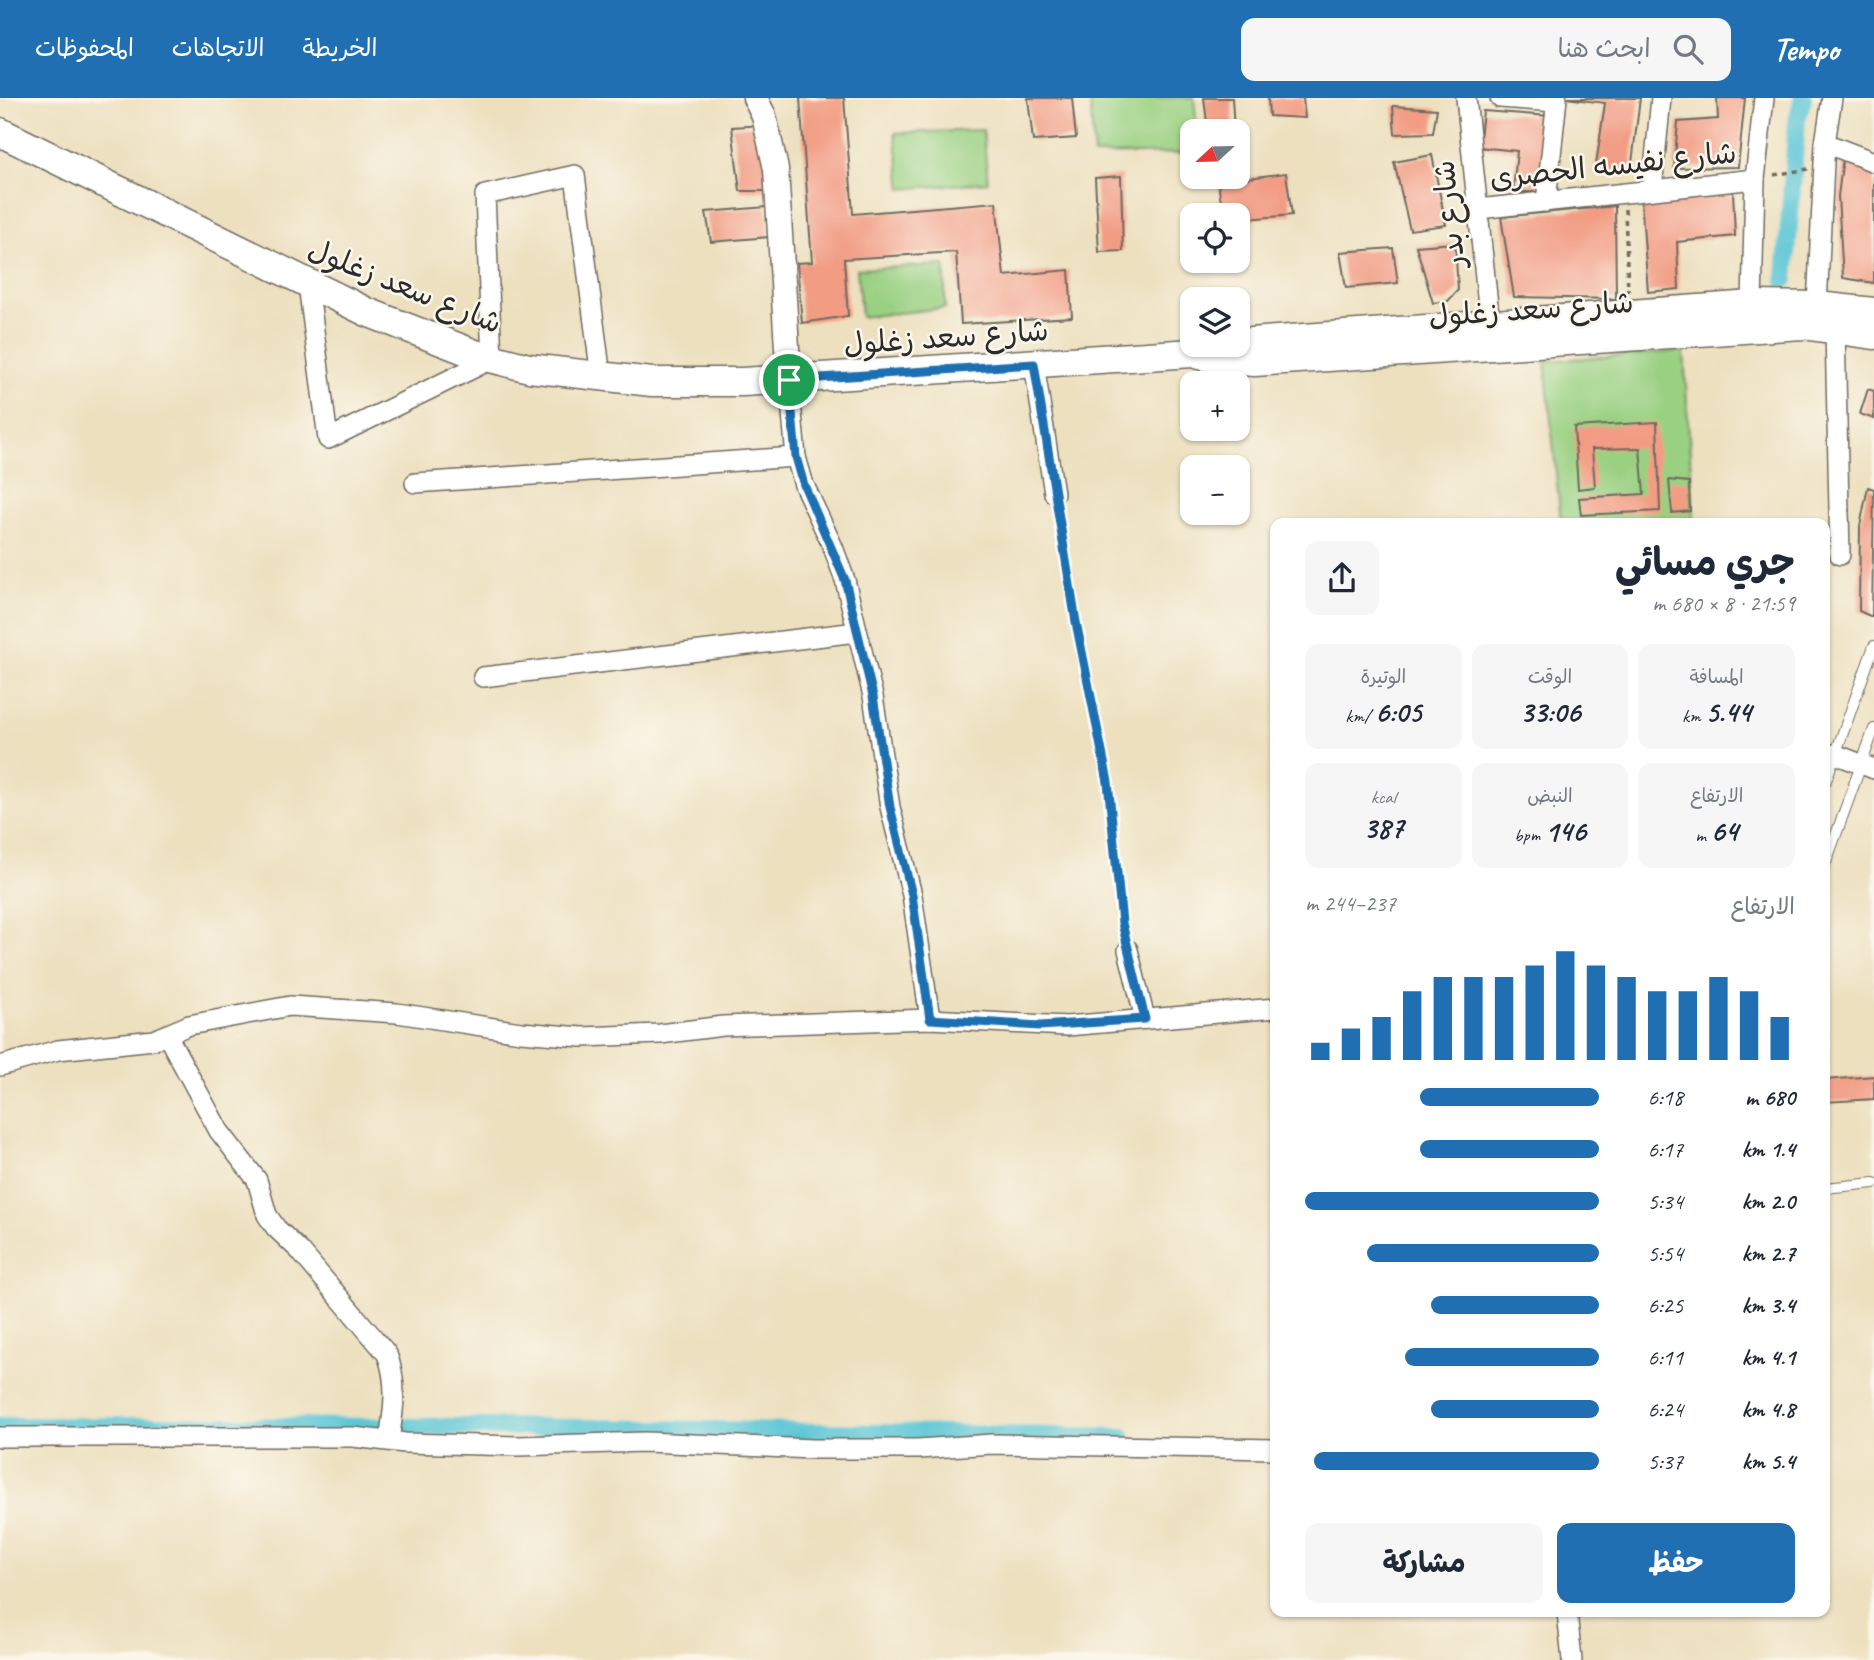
<!DOCTYPE html>
<html lang="ar">
<head>
<meta charset="utf-8">
<style>
  body { margin:0; font-family:Caveat,"Playpen Sans Arabic",sans-serif; background:#f6f6f7; color:#1f2937; direction:rtl; height:100vh; display:flex; flex-direction:column; font-size:26px; white-space:nowrap }
  * { box-sizing:border-box; margin:0 }
  p { font-size:23px; color:#747a83 }
  .icon { flex:none; width:38px; height:38px; fill:none; stroke:currentColor; stroke-width:2; stroke-linecap:round; stroke-linejoin:round }
  .map { position:relative; flex:1; overflow:hidden; direction:ltr }
  .panel { position:absolute; left:1270px; top:420px; width:560px; height:1099px; display:flex; flex-direction:column; background:#fff; border-radius:14px; box-shadow:0 2px 5px #0004; direction:rtl }
  .panel>* { flex:none }
  .needle { width:46px; rotate:248deg }
  .fabs { position:absolute; left:1180px; top:21px; display:grid; gap:14px }
  .fabs a { display:grid; place-items:center; width:70px; height:70px; border-radius:14px; background:#fff; box-shadow:0 2px 5px #0004; font-size:35px }
  .pin { position:absolute; display:grid; place-items:center; width:60px; height:60px; color:#fff; margin:-30px; border:4px solid #fff; border-radius:50%; box-shadow:0 2px 7px #0007 }
  .round { display:grid; place-items:center; flex:none; width:74px; height:74px; border-radius:14px; background:#f6f6f7 }
  .head { display:flex; align-items:center; justify-content:space-between; height:119px; padding:0 35px }
  h1 { font-size:38px; font-weight:700; line-height:52px }
  .figures { display:grid; grid-template-columns:repeat(3,1fr); gap:10px; height:119px; padding:7px 35px }
  .figures div { display:grid; align-content:center; border-radius:14px; background:#f6f6f7; text-align:center }
  .figures b { font-size:30px; font-weight:700 }
  .figures small { font-size:19px; font-weight:400 }
  .figures p { font-size:19px }
  .chart { height:196px; padding:14px 35px }
  .chart p { display:flex; justify-content:space-between }
  .chart svg { width:100%; height:126px; margin-top:7px; stroke:#1f6fb2; stroke-width:6 }
  .primary-button { display:flex; gap:14px; margin-top:auto; padding:14px 35px }
  .primary-button a { flex:1; height:80px; border-radius:14px; background:#1f6fb2; color:#fff; font-size:28px; font-weight:700; line-height:80px; text-align:center }
  .primary-button a+a { background:#f6f6f7; color:#1f2937 }
  ul { padding:0 35px; list-style:none; font-size:23px }
  li { display:grid; grid-template-columns:112px 84px 1fr; align-items:center; height:52px }
  li i { height:18px; border-radius:9px; background:#1f6fb2 }
  header { display:flex; align-items:center; gap:42px; box-sizing:border-box; height:98px; padding:0 35px; background:#1f6fb2; color:#fff }
  header strong { font-size:33px }
  nav { display:flex; gap:38px; margin-inline-start:auto; font-size:24px }
  .search { width:490px; height:63px; background:#f6f6f7; display:flex; align-items:center; gap:18px; box-sizing:border-box; padding:0 24px; border-radius:14px; color:#747a83; font-size:26px }
  .map>svg:first-child { display:block }
  .green { fill:#99d081; stroke:#627e56; stroke-width:2 }
  .lines { fill:none; stroke-linecap:round; stroke-linejoin:round }
  .canal { stroke:#5bc6d6; stroke-width:18 }
  .building { fill:#f29c84 }
  .service-casing { stroke:#6f6a5f; stroke-width:12 }
  .minor-casing { stroke:#6f6a5f; stroke-width:22 }
  .tertiary-casing { stroke:#6f6a5f; stroke-width:27 }
  .secondary-casing { stroke:#6f6a5f; stroke-width:31 }
  .path { stroke:#6f6a5f; stroke-width:3.5; stroke-dasharray:5 5; stroke-linecap:butt }
  .service { stroke:#fff; stroke-width:10 }
  .minor { stroke:#fff; stroke-width:19 }
  .tertiary { stroke:#fff; stroke-width:24 }
  .secondary { stroke:#fff; stroke-width:28 }
  .route-casing { stroke:#fff; stroke-width:14 }
  .route { stroke:#1f6fb2; stroke-width:9 }
  .labels { text-anchor:middle; dominant-baseline:central; stroke-width:5; stroke-linejoin:round; paint-order:stroke }
  .street-label { font-size:30px; fill:#2b2b2b; stroke:#fbf7ec }
</style>
</head>
<body>
<header>
<strong>Tempo</strong>
<div class="search"><svg class="icon" aria-label="search" viewBox="0 0 24 24"><circle cx="10" cy="10" r="6"/><path d="M15 15l6 6"/></svg>ابحث هنا</div>
<nav><a>الخريطة</a><a>الاتجاهات</a><a>المحفوظات</a></nav>
</header>
<div class="map">
<svg width="1874" height="1562" viewBox="0 0 1874 1562">
  <rect width="100%" height="100%" fill="#fbf7ec"/>
  <filter id="ink" filterUnits="userSpaceOnUse"><feTurbulence type="fractalNoise" baseFrequency=".0143" numOctaves="2"/><feDisplacementMap in="SourceGraphic" scale="14" xChannelSelector="R" yChannelSelector="G"/><feConvolveMatrix kernelMatrix="1 2 1 2 8 2 1 2 1" color-interpolation-filters="sRGB"/></filter>
  <filter id="wash" filterUnits="userSpaceOnUse"><feTurbulence type="fractalNoise" baseFrequency=".00686" numOctaves="4" result="noise"/><feDisplacementMap in="SourceGraphic" scale="28" xChannelSelector="R" yChannelSelector="G"/><feGaussianBlur stdDeviation="1.57" result="paint"/><feColorMatrix in="noise" values="0 0 0 0 0 0 0 0 0 0 0 0 0 0 0 0 0 1.4 0 .05"/><feComposite in="paint" operator="in"/></filter>
  <g filter="url(#wash)">
    <rect width="100%" height="100%" fill="#ede0bf"/>
    <g class="green">
      <polygon points="1090,0 1194,0 1197,33 1192,33 1192,55 1094,57"/>
      <polygon points="983,32 988,84 902,91 895,35"/>
      <polygon points="945,167 945,210 861,219 857,171"/>
      <polygon points="1684,253 1694,425 1561,425 1545,263"/>
    </g>
    <g class="lines">
      <g class="canal">
        <polyline points="1785,181 1797,22 1803,0"/>
        <polyline points="0,1328 526,1329 1123,1339"/>
      </g>
    </g>
    <g id="blocks">
      <g class="building">
        <polygon points="800,0 844,0 853,116 996,104 1004,178 1069,172 1072,219 961,226 956,154 844,161 848,218 802,225 797,165 812,164"/>
        <polygon points="1028,0 1072,0 1076,40 1033,43"/>
        <polygon points="1204,0 1232,0 1234,33 1208,33"/>
        <polygon points="1268,0 1303,0 1305,20 1269,18"/>
        <polygon points="1566,0 1640,0 1631,73 1595,74 1605,5"/>
        <polygon points="1717,0 1745,0 1738,69 1674,70 1678,24 1718,21"/>
        <polygon points="1393,8 1437,11 1433,35 1395,36"/>
        <polygon points="1483,13 1550,18 1543,94 1513,94 1517,53 1479,49"/>
        <polygon points="764,27 772,93 740,93 732,29"/>
        <polygon points="1432,57 1446,127 1410,132 1394,64"/>
        <polygon points="1843,59 1874,71 1874,185 1843,180 1838,98"/>
        <polygon points="1286,75 1292,117 1237,122 1237,117 1223,117 1218,84"/>
        <polygon points="1121,78 1123,153 1099,154 1095,80"/>
        <polygon points="1733,92 1735,138 1677,144 1679,191 1648,194 1641,100"/>
        <polygon points="1615,108 1616,201 1514,199 1501,119"/>
        <polygon points="767,109 769,139 711,144 706,114"/>
        <polygon points="1455,145 1458,192 1448,203 1433,205 1416,148"/>
        <polygon points="1393,150 1398,185 1346,190 1340,154"/>
        <polygon points="1868,291 1874,293 1874,321 1860,316"/>
        <polygon points="1657,324 1660,413 1581,417 1579,400 1644,396 1640,350 1592,351 1595,389 1578,391 1574,329"/>
        <polygon points="1669,382 1689,384 1690,413 1672,415"/>
        <polygon points="1868,389 1874,391 1872,519 1859,513 1860,428"/>
        <polygon points="1874,978 1874,1001 1825,1004 1825,982"/>
      </g>
    </g>
  </g>
  <g filter="url(#ink)">
    <use href="#blocks" fill-opacity="0" stroke="#6f6a5f" stroke-width="2"/>
    <g class="lines">
      <defs>
        <g id="service">
          <polyline points="1825,685 1874,548"/>
          <polyline points="1825,767 1874,631"/>
          <polyline points="1825,1090 1874,1085"/>
        </g>
        <g id="minor">
          <polyline points="1466,0 1490,226"/>
          <polyline points="1500,0 1556,4"/>
          <polyline points="1825,45 1874,64"/>
          <polyline points="1652,91 1661,0"/>
          <polyline points="1546,104 1557,0"/>
          <polyline points="1478,111 1755,81"/>
          <polyline points="308,186 328,341 492,261 485,97 575,77 601,279"/>
          <polyline points="1752,207 1755,81 1764,0"/>
          <polyline points="1817,208 1825,45 1832,0"/>
          <polyline points="1835,230 1840,457"/>
          <polyline points="1034,266 1054,395"/>
          <polyline points="789,282 796,359 804,387 833,449 845,482 873,598 890,709 912,797 930,921"/>
          <polyline points="415,385 796,359"/>
          <polyline points="483,579 857,534"/>
          <polyline points="1835,656 1874,671"/>
          <polyline points="1128,852 1145,921"/>
          <path d="M167,937l52,96 38,49 10,35 9,13 24,23 87,103c11,29 7,56 2,86"/>
          <polyline points="0,968 58,952 154,942 189,927 290,908 397,915 521,934 582,939 660,936 723,928 930,921 1067,928 1276,910"/>
          <polyline points="0,1339 353,1339 405,1345 518,1348 645,1344 812,1351 918,1351 992,1346 1276,1351"/>
          <polyline points="1567,1514 1572,1562"/>
        </g>
        <polyline id="tertiary" points="755,0 764,18 776,71 789,282"/>
        <g id="secondary">
          <polyline points="0,34 367,214 475,256 529,270 652,284 743,284 1193,255 1227,247"/>
          <polyline points="1237,245 1752,207 1817,208 1874,214"/>
          <polyline points="1199,257 1219,262 1255,264 1802,227 1874,237"/>
        </g>
      </defs>
      <use href="#service" class="service-casing"/>
      <use href="#minor" class="minor-casing"/>
      <use href="#tertiary" class="tertiary-casing"/>
      <use href="#secondary" class="secondary-casing"/>
      <g class="path">
        <polyline points="1774,77 1808,71"/>
        <polyline points="1625,111 1628,194"/>
        <polyline points="1057,412 1086,581 1108,684 1125,836"/>
      </g>
      <use href="#service" class="service"/>
      <use href="#minor" class="minor"/>
      <use href="#tertiary" class="tertiary"/>
      <use href="#secondary" class="secondary"/>
    </g>
  </g>
  <g class="lines" filter="url(#ink)">
    <defs>
      <polygon id="route" points="1034,266 1076,524 1108,684 1122,825 1145,921 1040,928 930,921 912,797 890,709 873,598 845,482 804,387 796,359 789,282"/>
    </defs>
    <use href="#route" class="route-casing"/>
    <use href="#route" class="route"/>
  </g>
  <g class="labels">
    <g class="street-label">
      <text transform="translate(1613 67) rotate(-6)">شارع نفيسه الحصرى</text>
      <text transform="translate(1449 116) rotate(-96)">شارع بدر</text>
      <text transform="translate(405 188) rotate(22)">شارع سعد زغلول</text>
      <text transform="translate(1531 211) rotate(-4)">شارع سعد زغلول</text>
      <text transform="translate(946 239) rotate(-4)">شارع سعد زغلول</text>
    </g>
  </g>
</svg>
<div class="fabs">
<a><svg class="needle" viewBox="-14 -14 28 28"><path d="M0-13l5 13h-10z" fill="#e53935"/><path d="M0 13l5-13h-10z" fill="#747a83"/></svg></a>
<a><svg class="icon" aria-label="locate" viewBox="0 0 24 24"><circle cx="12" cy="12" r="6"/><path d="M12 2v4M12 18v4M2 12h4M18 12h4"/></svg></a>
<a><svg class="icon" aria-label="layers" viewBox="0 0 24 24"><path d="M12 4l9 5-9 5-9-5zM3 14l9 5 9-5"/></svg></a>
<a>+</a>
<a>−</a>
</div>
<div class="pin" style="left:789px;top:282px;background:#1e9e55"><svg class="icon" aria-label="arrive" viewBox="0 0 24 24"><path d="M6 21V4h12l-3 4 3 4H6"/></svg></div>
<section class="panel">
<div class="head"><div><h1>جري مسائي</h1><p>21:59 · 8 × 680 m</p></div><a class="round"><svg class="icon" aria-label="share" viewBox="0 0 24 24"><path d="M12 15V3M7 8l5-5 5 5M5 13v7h14v-7"/></svg></a></div>
<div class="figures">
<div><p>المسافة</p><b>5.44<small> km</small></b></div>
<div><p>الوقت</p><b>33:06</b></div>
<div><p>الوتيرة</p><b>6:05<small> /km</small></b></div>
</div>
<div class="figures">
<div><p>الارتفاع</p><b>64<small> m</small></b></div>
<div><p>النبض</p><b>146<small> bpm</small></b></div>
<div><p>kcal</p><b>387</b></div>
</div>
<div class="chart"><p><span>الارتفاع</span>237–244 m</p>
<svg viewBox="0 0 160 44" preserveAspectRatio="none"><path d="M5 44V38M15 44V33M25 44V29M35 44V20M45 44V15M55 44V15M65 44V15M75 44V11M85 44V6M95 44V11M105 44V15M115 44V20M125 44V20M135 44V15M145 44V20M155 44V29"/></svg>
</div>
<ul>
<li><b>680 m</b>6:18<i style="width:61%"></i></li>
<li><b>1.4 km</b>6:17<i style="width:61%"></i></li>
<li><b>2.0 km</b>5:34<i style="width:100%"></i></li>
<li><b>2.7 km</b>5:54<i style="width:79%"></i></li>
<li><b>3.4 km</b>6:25<i style="width:57%"></i></li>
<li><b>4.1 km</b>6:11<i style="width:66%"></i></li>
<li><b>4.8 km</b>6:24<i style="width:57%"></i></li>
<li><b>5.4 km</b>5:37<i style="width:97%"></i></li>
</ul>
<div class="primary-button"><a>حفظ</a><a>مشاركة</a></div>
</section>
</div>
</body>
</html>
